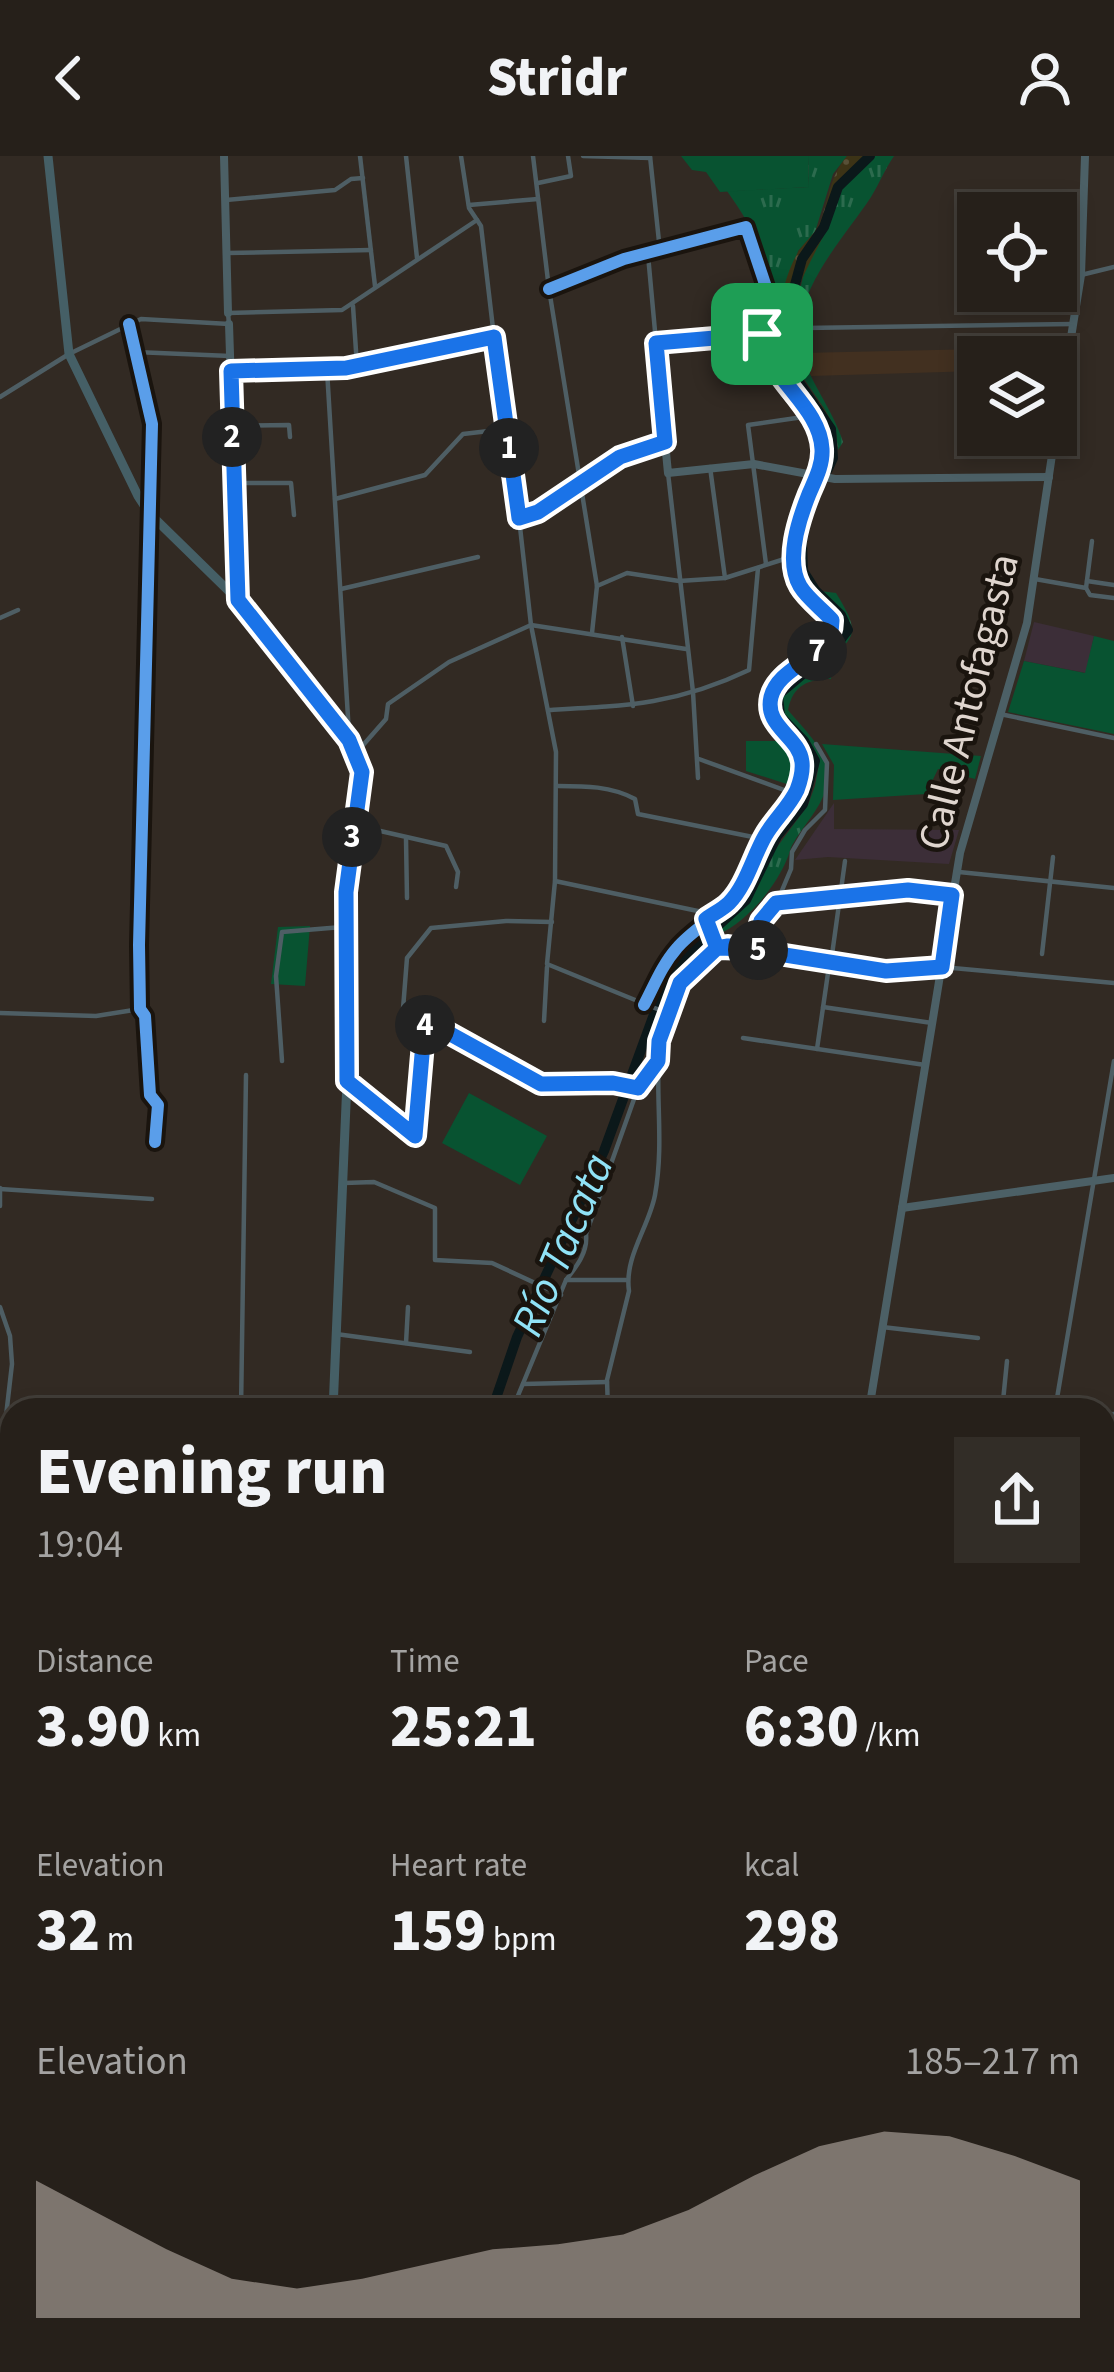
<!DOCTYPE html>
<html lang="en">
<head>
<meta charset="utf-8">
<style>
  body { margin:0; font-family:"Source Sans 3",sans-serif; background:#322d27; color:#f1f3f6; height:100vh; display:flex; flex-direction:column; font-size:45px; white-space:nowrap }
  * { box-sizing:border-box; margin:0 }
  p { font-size:39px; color:#a4a3a2 }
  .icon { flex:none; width:66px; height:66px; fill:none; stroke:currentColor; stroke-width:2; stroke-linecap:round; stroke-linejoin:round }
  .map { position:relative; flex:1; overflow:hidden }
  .sheet { position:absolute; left:0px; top:1242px; width:1116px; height:975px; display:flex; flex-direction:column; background:#26201a; border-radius:36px 36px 0 0; box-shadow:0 6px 18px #0003,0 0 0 3px #423e39 }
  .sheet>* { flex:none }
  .fabs { position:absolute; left:957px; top:36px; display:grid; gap:24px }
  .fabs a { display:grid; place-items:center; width:120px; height:120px; border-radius:0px; background:#26201a; box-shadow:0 6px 18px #0003,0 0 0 3px #423e39; font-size:60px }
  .pin { position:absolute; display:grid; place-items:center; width:102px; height:102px; color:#fff; margin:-51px; border-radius:24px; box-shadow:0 6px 18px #0006 }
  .km { position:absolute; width:60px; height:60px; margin:-30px; border-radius:50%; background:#222; color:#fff; font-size:33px; line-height:60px; text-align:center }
  .round { display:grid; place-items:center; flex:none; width:126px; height:126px; border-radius:0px; background:#322d27 }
  .head { display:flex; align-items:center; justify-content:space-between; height:204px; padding:0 36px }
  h1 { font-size:66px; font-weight:800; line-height:90px }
  .metrics { display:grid; grid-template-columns:repeat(3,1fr); gap:18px; height:204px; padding:12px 36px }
  .metrics div { display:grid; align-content:center }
  .metrics b { font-size:60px; font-weight:800 }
  .metrics small { font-size:33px; font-weight:400 }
  .metrics p { font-size:33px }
  .chart { height:336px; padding:24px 36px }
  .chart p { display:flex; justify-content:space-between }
  .chart svg { width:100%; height:216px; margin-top:12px; fill:#a29992; opacity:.7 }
  header { display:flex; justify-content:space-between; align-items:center; height:156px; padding:0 36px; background:#26201a; font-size:54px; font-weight:800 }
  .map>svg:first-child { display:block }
  .built { fill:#423020 }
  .education { fill:#3c2e38 }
  .grass { fill:url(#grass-tufts) }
  .sand { fill:url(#sand-dots) }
  .green { fill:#085331 }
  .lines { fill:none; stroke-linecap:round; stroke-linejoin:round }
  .river { stroke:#0b181a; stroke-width:10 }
  .street { stroke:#4e5e64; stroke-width:4.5 }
  .secondary { stroke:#4c6066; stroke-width:8 }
  .primary { stroke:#455f66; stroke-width:9 }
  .cycleway-casing { stroke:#1a140e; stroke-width:20 }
  .cycleway { stroke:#5a9eea; stroke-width:12 }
  .route-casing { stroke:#fff; stroke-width:24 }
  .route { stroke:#1a73e8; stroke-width:15 }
  .labels { text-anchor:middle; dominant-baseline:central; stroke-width:9; stroke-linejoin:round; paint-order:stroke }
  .street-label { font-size:42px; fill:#dfd5ce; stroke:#1a140e }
  .water-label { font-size:45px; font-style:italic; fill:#90e2f6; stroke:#1a140e }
</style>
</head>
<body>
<header><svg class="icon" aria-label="back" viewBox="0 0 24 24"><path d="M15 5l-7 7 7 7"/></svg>Stridr<svg class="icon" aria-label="person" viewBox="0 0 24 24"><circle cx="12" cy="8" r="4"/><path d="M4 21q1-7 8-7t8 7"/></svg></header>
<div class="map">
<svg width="1114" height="2216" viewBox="0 0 1114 2216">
  <defs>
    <pattern id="grass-tufts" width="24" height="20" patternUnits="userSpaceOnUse" patternTransform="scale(3)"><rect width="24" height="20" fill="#085331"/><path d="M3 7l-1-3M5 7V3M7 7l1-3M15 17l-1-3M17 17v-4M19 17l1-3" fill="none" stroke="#2c6b4e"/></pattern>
    <pattern id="sand-dots" width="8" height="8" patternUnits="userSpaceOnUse" patternTransform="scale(3)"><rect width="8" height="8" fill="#3c3316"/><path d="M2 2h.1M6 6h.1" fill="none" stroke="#585037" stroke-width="1.8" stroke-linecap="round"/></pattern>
  </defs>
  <rect width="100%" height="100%" fill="#322a23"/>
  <polygon class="built" points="980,193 978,215 811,220 801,197"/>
  <g class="education">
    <polygon points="1034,466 1094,480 1086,517 1024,505"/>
    <polygon points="834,647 834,673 959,674 949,708 828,701 795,704"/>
  </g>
  <g class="grass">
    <path d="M808,0h39l-14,18 -18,58 -17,19 -20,94 2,15 -13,-22c2,-15 7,-33 6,-49 -3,-33 -27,-71 -46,-98l82,-4z"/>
    <path d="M875,0h19c-9,13 -15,28 -23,41 -27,41 -81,97 -70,151 6,31 32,61 42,94l-5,8 -2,-18 -12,-24 -31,-45 -4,-31 18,-70 16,-25 18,-47z"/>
    <path d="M802,418l41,52c-11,34 -55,42 -68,74 1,28 33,36 35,63 3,31 -22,50 -36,74 -12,18 -17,40 -29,59 -8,13 -21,23 -33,32 3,-13 15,-16 23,-27 16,-20 21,-46 35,-67 8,-13 20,-25 26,-39 23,-53 -29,-61 -24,-94 3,-25 54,-47 67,-76l-27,-29z"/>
    <path d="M820,435l16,2c36,57 1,37 -5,86 -23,0 -38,6 -43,31 13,16 33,34 38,55 8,31 -18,53 -32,77 -4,5 -4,11 -7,17 -12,29 -41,64 -70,76l-2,-4 32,-29 22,-44 39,-53 7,-19 4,-22 -12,-24 -24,-25 -3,-14 5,-10 50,-41 15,-21 -7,-15z"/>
  </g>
  <path class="sand" d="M847,0h28c-10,10 -25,20 -33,33 -6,11 -8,24 -13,35 -17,39 -58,96 -35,141 23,46 54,49 37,109l-6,-2c16,-58 -32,-70 -45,-117 -8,-28 3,-76 17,-101 6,-11 17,-18 22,-30 12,-27 8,-43 28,-68z"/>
  <g class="green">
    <polygon points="681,0 808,0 809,31 720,36 706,16 692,14"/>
    <polygon points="1094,480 1114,485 1114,578 1008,556 1024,505 1085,517"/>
    <polygon points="746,585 783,585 792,590 797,604 793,630 746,615"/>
    <polygon points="822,588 981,600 975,623 938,613 926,638 833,644 834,609"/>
    <polygon points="310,770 305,830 271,828 278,771"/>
    <polygon points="469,937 547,980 520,1029 442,987"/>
  </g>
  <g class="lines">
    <g class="river">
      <polyline points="492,1254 517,1181 604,995 664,831 677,807 746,744 777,680 803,648 815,605 804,585 780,560 778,539 834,492 848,474 841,459 815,434 803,415 802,386 809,353 833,302 831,273 785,206 784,169 802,103 824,71 838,31 870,0"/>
      <polyline points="93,2216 97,2205"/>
    </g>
    <g class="street">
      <polyline points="360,0 375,130"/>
      <polyline points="406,0 417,102"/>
      <polyline points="461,0 469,52 481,70 494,181"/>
      <polyline points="533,0 549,133 597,430 592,477"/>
      <polyline points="583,0 650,2"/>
      <polyline points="650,0 660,95"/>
      <polyline points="538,27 571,20 568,0"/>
      <polyline points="226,44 335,34 351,23 363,22"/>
      <polyline points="469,49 538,43"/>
      <polyline points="227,97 371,94"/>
      <polyline points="648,99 665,284"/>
      <polyline points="1081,119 1114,111"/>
      <path d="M549,133l75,-30 122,-32 23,69 -6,47 27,49 20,24 12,28v14l-24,70 -4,28 5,28 33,36c0,39 -51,42 -61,76 -9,35 38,42 29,82 -4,19 -18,32 -28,47 -16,23 -23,52 -40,74 -15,18 -40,31 -55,49 -15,17 -23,38 -33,57"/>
      <polyline points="353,150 357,210"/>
      <polyline points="129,168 152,268 139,789 140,853 145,860 150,939 158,949 155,986"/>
      <polyline points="805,172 1074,168"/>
      <polyline points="656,187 762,178"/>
      <polyline points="135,196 230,200"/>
      <polyline points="327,214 349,578"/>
      <polyline points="0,241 69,198 141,163 229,168 228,157 342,154 477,64"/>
      <polyline points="232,270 289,269 290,281"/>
      <polyline points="710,311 725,422"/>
      <polyline points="668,317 693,536 698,622"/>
      <polyline points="232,327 291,327 294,359"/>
      <polyline points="335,343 425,319 463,278 506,273"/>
      <polyline points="519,362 531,469 556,596 555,725 547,808 667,857"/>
      <polyline points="766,408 748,269 810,260"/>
      <polyline points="1035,423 1086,432 1090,439 1114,442"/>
      <polyline points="1087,425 1114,429"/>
      <polyline points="597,430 627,417 679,425 725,422 794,400"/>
      <polyline points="1086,432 1092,385"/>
      <polyline points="341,433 478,401"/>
      <polyline points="0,462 18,454"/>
      <polyline points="622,481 633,550"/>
      <path d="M549,554c78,-4 129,-6 200,-40l9,-102"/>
      <polyline points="1000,558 1114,582"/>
      <polyline points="357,596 386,563 388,548 449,506 531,469 686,493"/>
      <polyline points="699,603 795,638"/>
      <path d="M558,630c27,0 53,0 77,13l3,15 125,25"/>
      <polyline points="354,669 446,690 458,716 456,731"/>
      <polyline points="406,683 407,742"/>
      <polyline points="959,716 1114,732"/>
      <polyline points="555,725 712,758"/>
      <polyline points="779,747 908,734 952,739"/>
      <polyline points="706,763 717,792 728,790 886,815 942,811 1114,827"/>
      <polyline points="552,766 506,765 431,772 407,802 403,853 541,928 613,927 638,932"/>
      <polyline points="751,793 761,765 775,751 791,713 792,696 805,674 825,654 827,607 816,588"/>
      <polyline points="1042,798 1053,701"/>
      <polyline points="831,806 845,705"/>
      <polyline points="823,851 932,867"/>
      <polyline points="0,857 96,860 140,853"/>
      <polyline points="544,865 547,811"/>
      <polyline points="743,882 925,909"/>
      <polyline points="817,893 828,817"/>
      <polyline points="282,905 276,820 282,776 342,771"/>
      <polyline points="347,925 415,980 425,864"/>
      <polyline points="344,1027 374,1026 435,1052 435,1104 492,1107 561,1139"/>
      <polyline points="0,1033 152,1043"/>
      <polyline points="0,1050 0,1032"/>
      <polyline points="566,1124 626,1124"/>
      <polyline points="0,1151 10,1180 12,1208 0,1312"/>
      <polyline points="882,1171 978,1182"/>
      <polyline points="336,1178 470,1196"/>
      <polyline points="406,1187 408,1151"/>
      <polyline points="523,1228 607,1226"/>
      <polyline points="870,1248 920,1253 1003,1245 1007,1205"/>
      <polyline points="241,1254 246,919"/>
      <path d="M512,1254l54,-130c11,-14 22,-28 20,-46l52,-146 20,-27"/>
      <path d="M608,1254l-1,-30 22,-89c-5,-34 20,-64 26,-96 17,-95 -28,-177 62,-247"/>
      <polyline points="1055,1254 1114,905"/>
      <polyline points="1104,1259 1114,1258"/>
      <polyline points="0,1400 12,1401"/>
      <polyline points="0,1529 7,2216"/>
      <polyline points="1108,1546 1114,1755"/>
      <polyline points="1104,2093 1114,2093"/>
      <polyline points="1104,2139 1114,2139"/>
      <polyline points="571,2205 572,2216"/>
      <polyline points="660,2205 660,2216"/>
      <polyline points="740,2205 741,2216"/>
      <polyline points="462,2206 497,2205"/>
      <polyline points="70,2216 74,2205"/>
      <polyline points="113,2216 117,2205"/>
    </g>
    <g class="secondary">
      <polyline points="224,0 228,157"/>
      <polyline points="229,168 238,442"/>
      <polyline points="231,215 346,212 494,181 519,362 538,356 620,301 665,286 668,317 754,308 835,323 1049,321"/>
      <polyline points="1056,275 1081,119 1085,0"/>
      <polyline points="902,1052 1114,1022"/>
      <polyline points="869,1254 960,697 1027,467 1055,279"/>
      <polyline points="1104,1978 1114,1977"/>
      <polyline points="818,2205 818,2216"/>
      <polyline points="277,2216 294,2205"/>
    </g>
    <g class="primary">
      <polyline points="48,0 69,198 138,340 149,357 238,444 349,584 362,616 346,736 347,925 333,1254"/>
      <polyline points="274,2216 275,2205"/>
    </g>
    <defs>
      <g id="cycleway">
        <path d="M549,133l75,-30 122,-32 23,69 -6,47 27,49 20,24 12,28v14l-24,70 -4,28 5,28 33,36c0,39 -51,42 -61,76 -9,35 38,42 29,82 -4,19 -18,32 -28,47 -16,23 -23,52 -40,74 -15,18 -40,31 -55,49 -15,17 -23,38 -33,57"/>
        <polyline points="129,168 152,268 139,789 140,853 145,860 150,939 158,949 155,986"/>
      </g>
    </defs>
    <use href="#cycleway" class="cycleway-casing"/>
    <use href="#cycleway" class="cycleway"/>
  </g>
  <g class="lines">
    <defs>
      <path id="route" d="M762,178l-106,9 9,99 -45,15 -82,55 -19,6 -25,-181 -148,31 -115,3 7,229 111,140 13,32 -16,120 1,189 68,55 10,-116 116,64 72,-1 25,5 20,-27 1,-20 21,-58 37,-35 11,-2 158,25 56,-4 10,-72 -44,-5 -132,13 -15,18 -10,28 -34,-1 -11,-29c7,-5 17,-10 23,-16 17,-17 24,-46 36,-67 9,-16 24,-29 32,-46 3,-8 6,-19 5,-28 -3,-26 -38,-35 -31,-65 9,-34 62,-38 61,-77 -10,-11 -25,-22 -32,-34 -15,-26 -1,-67 9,-92 6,-14 14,-29 13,-45 -2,-44 -56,-71 -60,-115"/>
    </defs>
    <use href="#route" class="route-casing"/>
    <use href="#route" class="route"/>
  </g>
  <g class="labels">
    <g class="street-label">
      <text transform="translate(969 546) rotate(-76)">Calle Antofagasta</text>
    </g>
    <g class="water-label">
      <text transform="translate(563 1089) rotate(-67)">Río Tacata</text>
    </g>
  </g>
</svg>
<div class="fabs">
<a><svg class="icon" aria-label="locate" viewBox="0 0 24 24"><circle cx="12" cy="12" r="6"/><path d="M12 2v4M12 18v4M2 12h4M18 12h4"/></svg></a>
<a><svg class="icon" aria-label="layers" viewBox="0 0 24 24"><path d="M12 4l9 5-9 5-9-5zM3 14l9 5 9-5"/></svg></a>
</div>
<div class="pin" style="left:762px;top:178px;background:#1e9e55"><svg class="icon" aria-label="arrive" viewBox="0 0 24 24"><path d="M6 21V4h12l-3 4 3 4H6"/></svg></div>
<b class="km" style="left:509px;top:292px">1</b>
<b class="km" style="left:232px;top:281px">2</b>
<b class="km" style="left:352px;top:681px">3</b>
<b class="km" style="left:425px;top:869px">4</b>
<b class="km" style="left:758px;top:794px">5</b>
<b class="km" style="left:817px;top:495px">7</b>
<section class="sheet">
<div class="head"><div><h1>Evening run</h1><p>19:04</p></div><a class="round"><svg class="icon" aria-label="share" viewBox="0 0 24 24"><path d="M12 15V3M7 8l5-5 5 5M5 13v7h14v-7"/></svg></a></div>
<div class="metrics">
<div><p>Distance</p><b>3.90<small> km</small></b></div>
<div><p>Time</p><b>25:21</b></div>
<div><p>Pace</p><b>6:30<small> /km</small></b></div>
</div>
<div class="metrics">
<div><p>Elevation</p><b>32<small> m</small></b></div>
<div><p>Heart rate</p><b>159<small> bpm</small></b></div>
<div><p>kcal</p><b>298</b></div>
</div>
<div class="chart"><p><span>Elevation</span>185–217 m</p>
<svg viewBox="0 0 160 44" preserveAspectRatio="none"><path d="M0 44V16L10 23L20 30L30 36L40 38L50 36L60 33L70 30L80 29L90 27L100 22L110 15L120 9L130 6L140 7L150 11L160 16V44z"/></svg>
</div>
</section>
</div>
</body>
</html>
